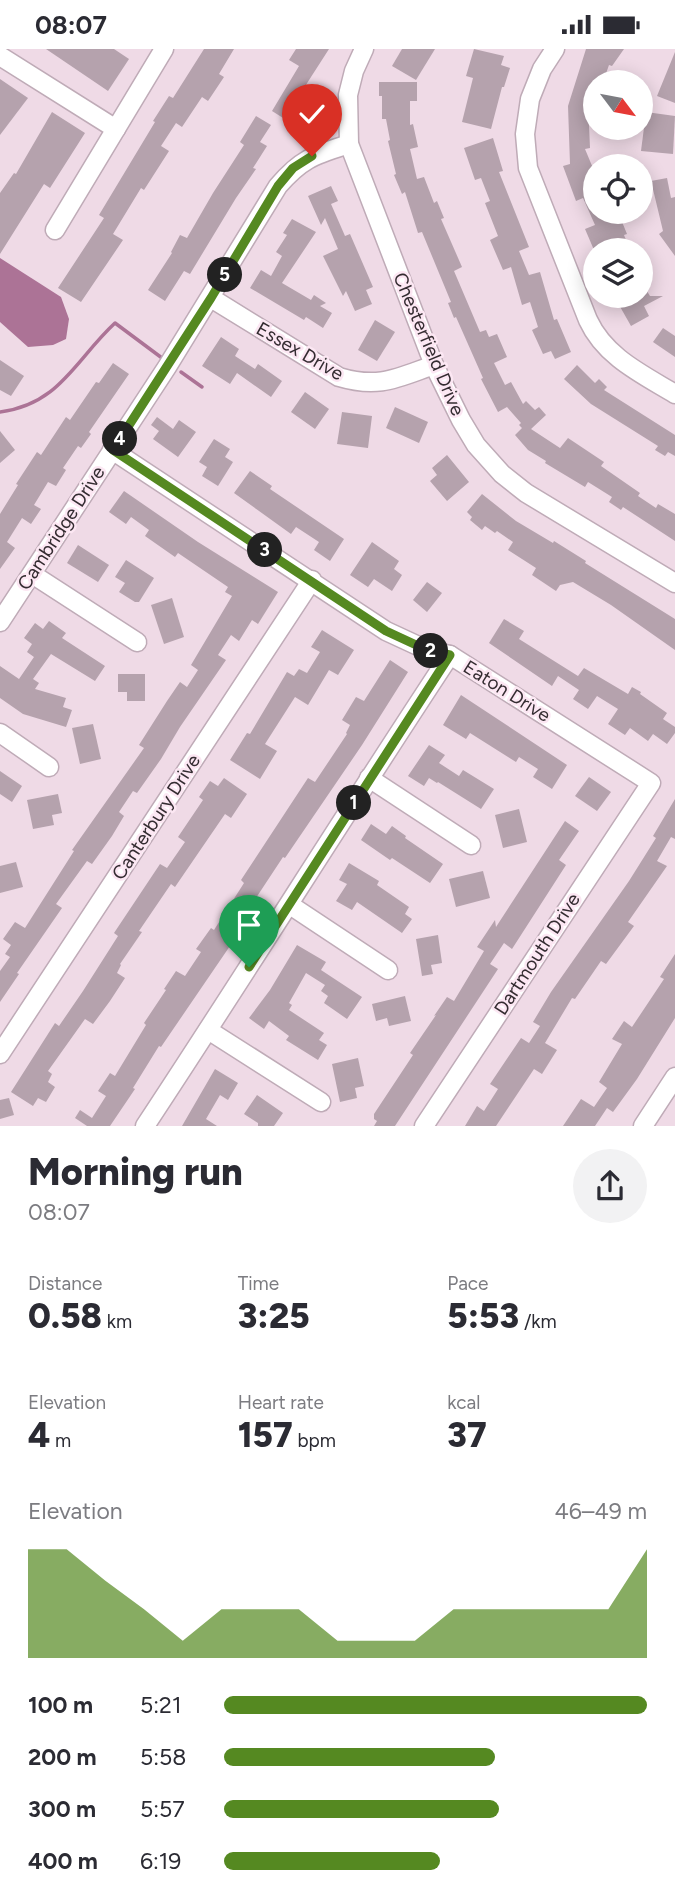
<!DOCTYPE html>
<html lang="en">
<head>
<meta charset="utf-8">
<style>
  body { margin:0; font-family:Figtree,sans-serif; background:#f2f2f3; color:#2b2b33; height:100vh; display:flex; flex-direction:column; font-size:26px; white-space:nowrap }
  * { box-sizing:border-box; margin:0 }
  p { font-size:23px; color:#7c7c81 }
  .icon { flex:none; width:38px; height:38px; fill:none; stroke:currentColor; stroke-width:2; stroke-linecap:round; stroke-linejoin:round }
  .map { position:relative; height:1077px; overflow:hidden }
  .drawer { display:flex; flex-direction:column; background:#fff; flex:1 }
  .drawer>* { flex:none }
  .needle { width:46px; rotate:122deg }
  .fabs { position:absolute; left:583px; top:21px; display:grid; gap:14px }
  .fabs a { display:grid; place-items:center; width:70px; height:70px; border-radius:50%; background:#fff; box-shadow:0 4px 18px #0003; font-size:35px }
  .pin { position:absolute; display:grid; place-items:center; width:60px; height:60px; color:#fff; margin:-72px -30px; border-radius:50% 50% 50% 0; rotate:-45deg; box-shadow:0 0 7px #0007 }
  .pin .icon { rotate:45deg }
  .km { position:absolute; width:35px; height:35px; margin:-18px; border-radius:50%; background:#222; color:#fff; font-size:19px; line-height:35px; text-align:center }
  .round { display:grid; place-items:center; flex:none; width:74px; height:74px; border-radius:37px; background:#f2f2f3 }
  .headline { display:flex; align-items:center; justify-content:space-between; height:119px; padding:0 28px }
  h1 { font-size:38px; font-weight:800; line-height:52px }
  .metrics { display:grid; grid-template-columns:repeat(3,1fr); gap:10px; height:119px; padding:7px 28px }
  .metrics div { display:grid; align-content:center }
  .metrics b { font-size:35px; font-weight:800 }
  .metrics small { font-size:19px; font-weight:400 }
  .metrics p { font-size:19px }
  .chart { height:196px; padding:14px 28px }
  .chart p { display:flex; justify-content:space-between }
  .chart svg { width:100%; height:126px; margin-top:7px; fill:#558921; opacity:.7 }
  ul { padding:0 28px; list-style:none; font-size:23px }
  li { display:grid; grid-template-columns:112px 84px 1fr; align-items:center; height:52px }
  li i { height:18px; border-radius:9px; background:#558921 }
  .status { display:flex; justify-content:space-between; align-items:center; height:49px; padding:0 35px; background:#fff; direction:ltr }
  .status svg { height:19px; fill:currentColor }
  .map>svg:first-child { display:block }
  .water { fill:#ac7396 }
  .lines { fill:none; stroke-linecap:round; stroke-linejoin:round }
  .stream { stroke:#ac7396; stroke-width:3.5 }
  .building { fill:#b5a2ad }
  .minor-casing { stroke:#bfabb7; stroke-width:21 }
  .minor { stroke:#fff; stroke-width:18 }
  .route-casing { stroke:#fff; stroke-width:14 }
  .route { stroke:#558921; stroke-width:9 }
  .labels { text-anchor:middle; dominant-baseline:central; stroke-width:5; stroke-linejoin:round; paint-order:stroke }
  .street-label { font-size:19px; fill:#342c31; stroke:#fce7f3 }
</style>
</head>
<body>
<div class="status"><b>08:07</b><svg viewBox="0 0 49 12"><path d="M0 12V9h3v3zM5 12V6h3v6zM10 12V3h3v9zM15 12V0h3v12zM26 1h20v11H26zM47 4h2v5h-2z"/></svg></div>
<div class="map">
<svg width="675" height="1077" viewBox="0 0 675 1077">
  <rect width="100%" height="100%" fill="#efdae6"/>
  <polygon class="water" points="0,209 61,248 69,270 66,290 53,296 28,298 0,273"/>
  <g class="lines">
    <g class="stream">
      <polyline points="181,323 202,338"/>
      <path d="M0,363c60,-8 75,-52 115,-89l47,35"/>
    </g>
  </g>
  <g class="building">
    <polygon points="46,0 114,0 129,10 108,42"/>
    <polygon points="204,0 234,0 219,25 224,28 208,52 202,48 182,78 176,74 161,97 169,102 144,141 141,139 113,185 123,191 81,253 58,239 104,169 99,166 155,73 153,72 169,47 173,49"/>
    <polygon points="296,0 329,0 302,42 316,50 299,79 272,62 299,17 289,11"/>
    <polygon points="402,0 435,0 416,31 392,17"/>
    <polygon points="474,0 504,7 501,16 510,19 504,38 502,38 491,80 462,73 473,29 466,27"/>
    <polygon points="586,0 624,0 612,17 609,16 603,33 595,33 595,56 588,53 590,99 585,100 595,124 595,163 618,163 627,185 624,186 630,201 594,201 585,180 595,176 583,149 576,152 563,117 570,115 568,57"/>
    <polygon points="675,3 675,54 657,47"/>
    <polygon points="0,30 28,49 0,86"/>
    <polygon points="379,33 417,33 417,52 410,52 410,76 413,75 418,98 410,100 417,130 424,128 434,154 437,152 444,169 441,170 462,218 454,222 480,283 486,281 489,288 497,285 507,308 494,314 505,336 511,333 523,355 526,352 535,361 539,358 546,366 531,380 560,399 568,389 604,413 601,417 640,444 638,447 656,459 658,455 675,465 675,492 623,458 621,461 609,453 612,448 588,433 585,438 545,414 546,412 528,401 515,386 522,379 519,376 521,374 507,358 498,363 481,330 483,329 456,268 454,269 448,254 451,253 422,183 418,184 405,143 402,145 394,126 396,125 388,92 390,91 386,70 382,70 382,47 379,47"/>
    <polygon points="52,63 85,84 50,139 44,135 0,205 0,144 14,124 16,125"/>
    <polygon points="646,63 675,67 673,105 641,102"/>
    <polygon points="256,67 271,76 260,93 267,97 253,119 256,120 236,149 190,225 184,222 165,252 148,241 172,204 171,203 180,186 187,189 213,144 244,96 240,93"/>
    <polygon points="493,89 503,122 499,123 529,198 519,202 529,226 540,223 554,271 557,270 571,303 555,310 551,302 543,305 532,281 538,278 530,253 522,256 511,218 503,221 490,191 498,187 485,154 490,152 481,129 475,131 464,99"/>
    <polygon points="667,129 671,149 675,148 675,207 659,185 663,182 651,132"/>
    <polygon points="331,137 338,152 331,155 345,187 350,185 373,238 366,241 372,255 355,262 346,242 343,247 323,207 338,200 325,169 321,176 308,147"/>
    <polygon points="292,170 316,183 282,234 311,251 314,246 326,254 320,257 332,264 323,279 306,268 304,271 250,239 261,221 271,227 282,207 276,203 287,186 283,184"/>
    <polygon points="640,231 650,247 663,247 644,257 649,267 631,277 614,247 640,247"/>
    <polygon points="375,271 395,283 377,312 358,301"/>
    <polygon points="663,279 675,287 675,308 653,293"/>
    <polygon points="221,288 239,300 235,307 255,320 258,315 282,332 271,348 237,324 230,335 202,317"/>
    <polygon points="0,311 24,327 11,347 0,341"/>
    <polygon points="113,314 129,325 89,383 91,385 81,399 78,397 63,419 66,421 56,437 48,433 34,456 41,460 31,475 22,469 7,493 15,499 0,520 0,465 18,436 16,435 37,403 41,406 66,368 70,371 96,333 99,334"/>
    <polygon points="577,316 595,334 599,330 607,338 604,341 675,386 675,407 668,403 665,407 655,401 658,397 591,355 564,330"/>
    <polygon points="305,343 329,360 315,380 291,363"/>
    <polygon points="395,358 428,373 419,394 386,379"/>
    <polygon points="342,363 372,367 368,399 337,395"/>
    <polygon points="157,368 173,380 179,371 196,383 178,408 153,390 159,382 151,376"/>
    <polygon points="0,382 15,401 0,414"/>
    <polygon points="214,390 230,400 225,408 233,413 218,437 202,427 207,418 199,413"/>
    <polygon points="447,406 469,433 447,452 430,432 437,426 432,419"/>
    <polygon points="250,422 272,437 270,440 344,490 330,512 314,501 319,493 296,478 291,485 234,444"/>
    <polygon points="124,442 198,493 278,543 258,575 252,571 239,592 231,586 218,606 226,611 180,678 161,710 137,744 133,742 119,763 124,767 112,787 92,815 87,812 56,855 62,859 17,924 19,925 0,953 0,922 10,908 5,905 11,896 3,890 15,873 25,879 74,802 72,801 144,699 139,696 167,652 180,633 187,638 198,621 191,616 232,547 225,543 228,538 178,504 175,508 145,487 149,481 131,468 126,475 109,463"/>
    <polygon points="482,445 516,472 553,494 554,492 586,512 585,514 675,570 675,601 611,556 573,533 560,536 556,542 532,526 536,519 508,501 513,493 497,482 495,484 485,477 482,481 470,471 472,468 467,463"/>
    <polygon points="372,493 399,512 394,520 402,526 392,542 374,530 368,538 350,526"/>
    <polygon points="78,496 109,516 98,533 67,514"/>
    <polygon points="126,511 154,529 139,553 135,553 119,543 125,534 115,528"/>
    <polygon points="427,533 442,544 427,563 413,551"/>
    <polygon points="172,549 184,588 164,595 151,556"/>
    <polygon points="504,570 524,582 519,590 578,627 584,619 628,645 632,638 641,643 640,645 667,664 663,670 675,678 675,684 667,695 653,685 648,692 630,679 625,686 608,675 618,660 597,647 588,660 573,650 579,641 558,627 552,637 489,594"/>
    <polygon points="49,572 66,584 62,589 105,617 95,632 51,605 33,630 39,634 35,640 66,649 63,658 72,661 66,678 23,665 0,649 0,617 19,630 34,608 27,603 32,595 24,589 35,574 43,580"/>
    <polygon points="322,581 354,601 338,626 329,621 308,656 295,648 265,695 277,702 260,730 230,711 247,684 250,685 287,623 294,627 299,620 307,624 320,603 311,598"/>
    <polygon points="390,611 408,623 362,696 285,809 283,808 254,852 256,853 231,893 232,894 161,998 159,997 133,1039 135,1040 110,1077 87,1077 75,1069 80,1061 92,1069 106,1047 98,1042 110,1024 115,1027 146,976 144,974 166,941 164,940 176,922 185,927 201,903 196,900 211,879 214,881 244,834 241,831 308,729 315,733 347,685 346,684 350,676 342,671 356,648 364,652"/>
    <polygon points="118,625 145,625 145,652 127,652 127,643 118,643"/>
    <polygon points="461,646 567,716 552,740 533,728 538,720 519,708 516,713 470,684 466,690 443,676"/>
    <polygon points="93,675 101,710 80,715 72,679"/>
    <polygon points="429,696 445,706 439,714 459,727 463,721 494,740 481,760 438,733 437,734 429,729 424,737 408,727"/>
    <polygon points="0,722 22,737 12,753 0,745"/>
    <polygon points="589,728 611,743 597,762 575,747"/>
    <polygon points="224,729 247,745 231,769 225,765 175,838 171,835 139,882 142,883 120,915 121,916 117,924 125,929 110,952 93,975 85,970 48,1022 52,1025 48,1033 55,1038 46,1053 38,1049 33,1057 11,1043 55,974 59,977 83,942 118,887 114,884 160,815 167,819 185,793 178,788 203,751 199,748 210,732 218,737"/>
    <polygon points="58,745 62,764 52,766 54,776 33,780 27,751"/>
    <polygon points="675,750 675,790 671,788 657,812 667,817 628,873 634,877 606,915 601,912 575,950 572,949 545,994 557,1001 542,1025 534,1020 496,1077 465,1077 477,1057 484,1062 498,1040 490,1035 521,989 529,994 540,977 533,973 551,943 629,832 656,789 653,787"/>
    <polygon points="519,760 527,793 503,799 495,766"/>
    <polygon points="565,772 579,782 559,811 566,816 512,900 504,894 490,915 498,920 395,1077 374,1077 377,1072 374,1070 374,1065 413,1006 410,1004 436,966 434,967 447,948 454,952 484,902 477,898 495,871 496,878"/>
    <polygon points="371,775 386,785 392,777 406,787 405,789 443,815 430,834 392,809 390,811 361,791"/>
    <polygon points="16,813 23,838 0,844 0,817"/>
    <polygon points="349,814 379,832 377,836 409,858 405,865 412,870 402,884 357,853 352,861 336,852 347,835 339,831"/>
    <polygon points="483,822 490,849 456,858 449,830"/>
    <polygon points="438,886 442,914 431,916 433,925 422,927 416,890"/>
    <polygon points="297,896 326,913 321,921 362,948 347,970 324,954 328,947 321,942 325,936 306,924 289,954 292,956 289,961 324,984 319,991 327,996 318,1011 286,991 289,987 269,972 264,980 249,969 270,941"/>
    <polygon points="675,905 675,969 637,1030 613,1063 607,1059 595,1077 563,1077 581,1050 594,1058 607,1039 599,1033 622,995 612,990 624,972 632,978 664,930 660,928"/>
    <polygon points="405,947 411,972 389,977 387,969 376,972 372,955"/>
    <polygon points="358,1009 364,1037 355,1039 357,1049 340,1053 332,1015"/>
    <polygon points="215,1020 238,1034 228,1051 220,1046 206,1070 217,1077 182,1077"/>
    <polygon points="257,1046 283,1064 274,1077 258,1077 258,1074 244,1065"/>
    <polygon points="9,1049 14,1066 0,1070 0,1051"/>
  </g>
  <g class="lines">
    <defs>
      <g id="minor">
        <polyline points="364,0 354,22 348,46 349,95 434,316 461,371 476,396 502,425 526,444 675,534"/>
        <path d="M555,0l-13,20 -12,30 -5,35 3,34 60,152c17,37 54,54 87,74"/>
        <polyline points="0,7 116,80"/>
        <polyline points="55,181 164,0"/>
        <path d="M211,249l128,79c40,12 58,1 95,-12"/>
        <polyline points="112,401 386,582 427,601 450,606 651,734 424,1077"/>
        <polyline points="32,525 137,593"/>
        <path d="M0,573l167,-255 111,-181c24,-28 37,-31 71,-42"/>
        <polyline points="0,684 49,718"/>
        <polyline points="369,729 471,796"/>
        <polyline points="290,856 388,921"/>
        <polyline points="208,981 321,1053"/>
        <polyline points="0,1005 312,531"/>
        <path d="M145,1077c103,-156 202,-315 305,-471"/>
        <polyline points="643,1077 675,1028"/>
      </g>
    </defs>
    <use href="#minor" class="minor-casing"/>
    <use href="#minor" class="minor"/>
  </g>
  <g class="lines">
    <defs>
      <polyline id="route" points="249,918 450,606 427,601 386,582 113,401 211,249 278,137 293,119 312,107"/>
    </defs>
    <use href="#route" class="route-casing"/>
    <use href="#route" class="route"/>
  </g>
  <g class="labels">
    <g class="street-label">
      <text transform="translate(429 295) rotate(67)">Chesterfield Drive</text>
      <text transform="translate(300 302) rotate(30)">Essex Drive</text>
      <text transform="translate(61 479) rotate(-57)">Cambridge Drive</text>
      <text transform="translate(507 642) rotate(32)">Eaton Drive</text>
      <text transform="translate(156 768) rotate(-57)">Canterbury Drive</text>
      <text transform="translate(537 905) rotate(-57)">Dartmouth Drive</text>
    </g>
  </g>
</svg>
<div class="fabs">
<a><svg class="needle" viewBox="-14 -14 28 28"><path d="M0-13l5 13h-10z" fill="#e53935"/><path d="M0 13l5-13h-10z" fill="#7c7c81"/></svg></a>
<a><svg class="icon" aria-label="locate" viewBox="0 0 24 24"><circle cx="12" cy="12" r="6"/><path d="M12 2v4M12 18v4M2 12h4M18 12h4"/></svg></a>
<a><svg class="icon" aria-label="layers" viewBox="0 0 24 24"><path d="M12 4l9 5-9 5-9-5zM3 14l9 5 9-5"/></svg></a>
</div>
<div class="pin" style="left:249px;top:918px;background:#1e9e55"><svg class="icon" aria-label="arrive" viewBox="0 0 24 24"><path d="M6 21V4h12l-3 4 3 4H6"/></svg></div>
<div class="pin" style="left:312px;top:107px;background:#d93025"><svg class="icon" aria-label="check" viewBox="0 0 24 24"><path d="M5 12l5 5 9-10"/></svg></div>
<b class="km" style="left:354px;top:754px">1</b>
<b class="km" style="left:431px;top:602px">2</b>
<b class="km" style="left:265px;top:501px">3</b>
<b class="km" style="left:120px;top:390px">4</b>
<b class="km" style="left:225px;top:226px">5</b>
</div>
<section class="drawer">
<div class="headline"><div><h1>Morning run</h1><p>08:07</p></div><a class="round"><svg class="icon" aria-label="share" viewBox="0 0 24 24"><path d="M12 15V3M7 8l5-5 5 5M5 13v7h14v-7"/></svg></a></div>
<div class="metrics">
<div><p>Distance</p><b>0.58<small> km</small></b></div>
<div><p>Time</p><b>3:25</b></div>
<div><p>Pace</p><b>5:53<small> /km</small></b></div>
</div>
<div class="metrics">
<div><p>Elevation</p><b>4<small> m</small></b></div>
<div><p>Heart rate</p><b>157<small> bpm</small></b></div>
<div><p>kcal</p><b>37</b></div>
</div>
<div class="chart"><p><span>Elevation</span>46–49 m</p>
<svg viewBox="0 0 160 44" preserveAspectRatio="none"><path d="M0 44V6L10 6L20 17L30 27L40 38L50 27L60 27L70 27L80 38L90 38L100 38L110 27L120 27L130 27L140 27L150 27L160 6V44z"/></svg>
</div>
<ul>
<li><b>100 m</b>5:21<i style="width:100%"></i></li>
<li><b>200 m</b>5:58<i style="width:64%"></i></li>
<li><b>300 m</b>5:57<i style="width:65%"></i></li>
<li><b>400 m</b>6:19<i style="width:51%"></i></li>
</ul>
</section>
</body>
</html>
